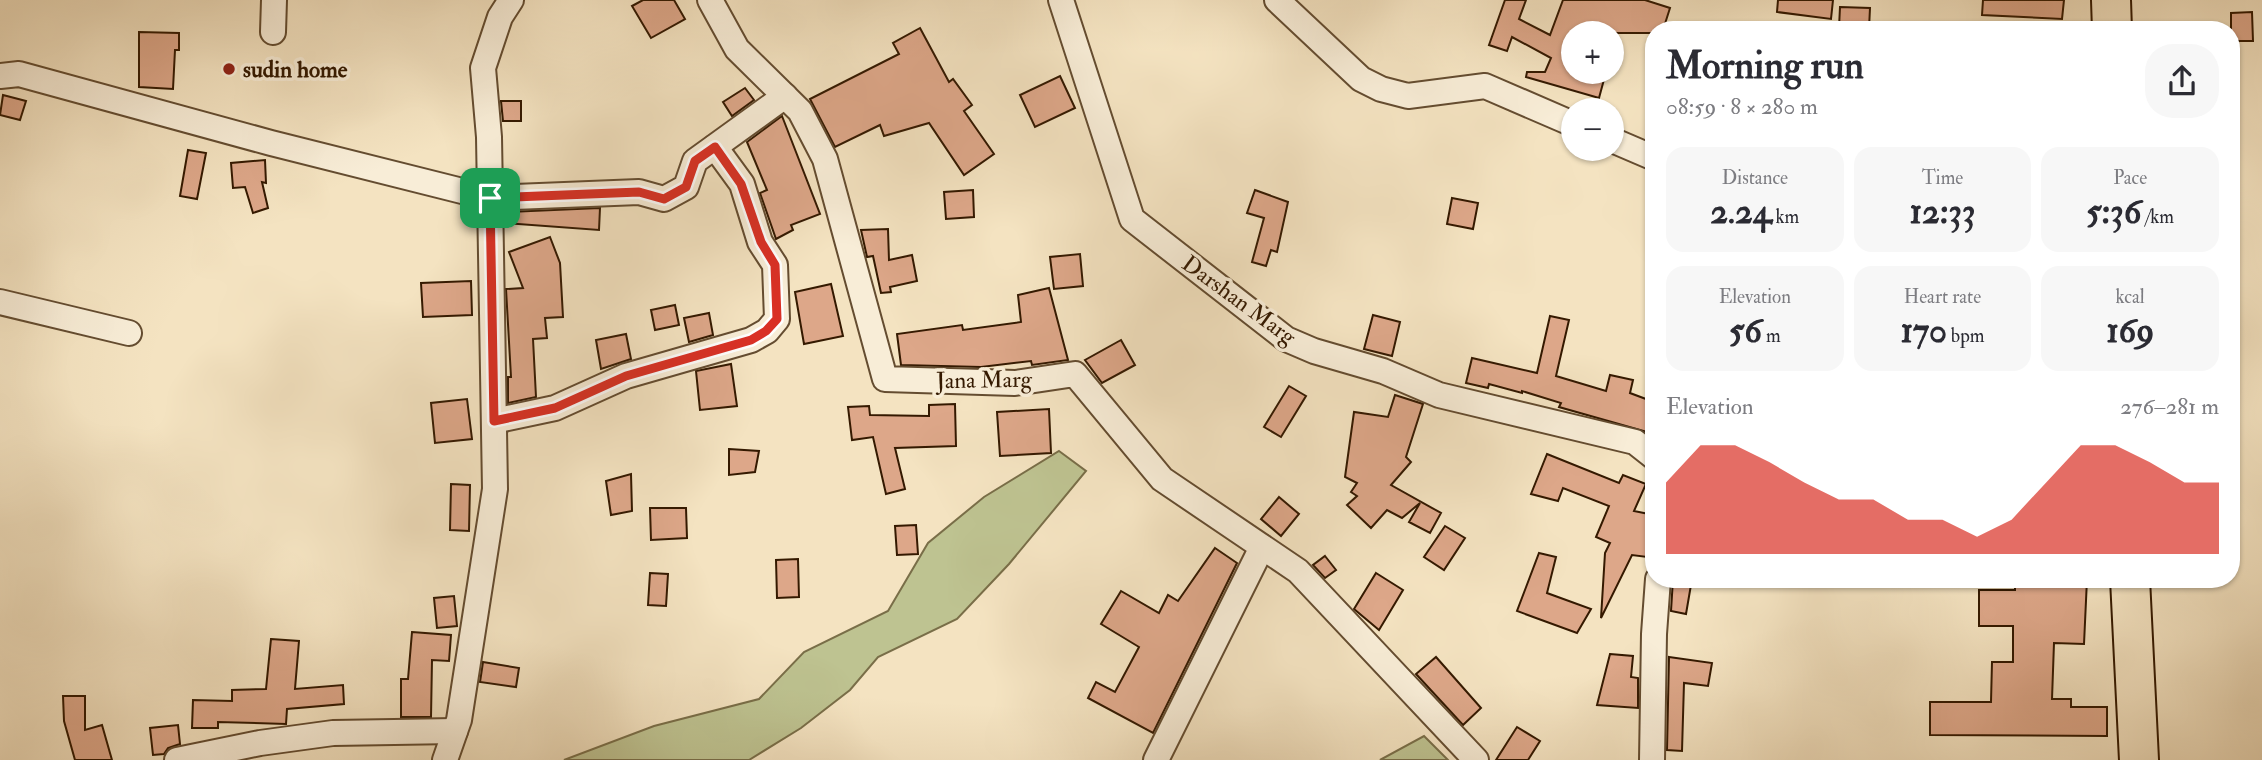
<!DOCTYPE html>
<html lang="en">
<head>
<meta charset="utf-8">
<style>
  body { margin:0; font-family:"IM FELL Double Pica",serif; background:#f7f7f7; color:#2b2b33; height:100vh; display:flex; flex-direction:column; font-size:26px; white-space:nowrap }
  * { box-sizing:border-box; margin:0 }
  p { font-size:23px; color:#7c7c81 }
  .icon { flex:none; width:38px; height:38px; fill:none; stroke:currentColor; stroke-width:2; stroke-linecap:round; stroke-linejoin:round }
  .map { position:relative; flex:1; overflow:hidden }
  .side { position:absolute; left:1645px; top:21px; width:595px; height:567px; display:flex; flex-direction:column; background:#fff; border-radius:28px; box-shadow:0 2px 5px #0004 }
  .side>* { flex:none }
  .fabs { position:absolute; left:1561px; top:21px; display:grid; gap:14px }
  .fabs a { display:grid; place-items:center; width:63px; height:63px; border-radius:50%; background:#fff; box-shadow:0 2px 5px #0004; font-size:35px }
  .pin { position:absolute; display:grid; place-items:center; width:60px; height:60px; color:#fff; margin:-30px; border-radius:14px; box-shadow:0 4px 10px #0006 }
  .round { display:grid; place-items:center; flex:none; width:74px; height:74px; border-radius:28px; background:#f7f7f7 }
  .overview { display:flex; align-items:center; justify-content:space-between; height:119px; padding:0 21px }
  h1 { font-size:38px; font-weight:800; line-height:52px }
  .figures { display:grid; grid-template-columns:repeat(3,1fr); gap:10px; height:119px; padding:7px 21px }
  .figures div { display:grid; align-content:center; border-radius:18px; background:#f7f7f7; text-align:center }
  .figures b { font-size:35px; font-weight:800 }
  .figures small { font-size:19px; font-weight:400 }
  .figures p { font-size:19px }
  .chart { height:196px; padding:14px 21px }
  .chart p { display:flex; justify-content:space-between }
  .chart svg { width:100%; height:126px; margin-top:7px; fill:#d93025; opacity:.7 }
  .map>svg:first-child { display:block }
  .green { fill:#bec391; stroke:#796e48; stroke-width:2 }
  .building { fill:#dda789; stroke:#341900; stroke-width:2 }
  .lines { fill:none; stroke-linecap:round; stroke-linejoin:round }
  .street-casing { stroke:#644c30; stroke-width:28 }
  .highway-casing { stroke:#341900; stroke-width:42 }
  .street { stroke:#f8edd7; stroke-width:24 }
  .highway { stroke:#f4e3c1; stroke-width:38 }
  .route-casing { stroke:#fff; stroke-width:14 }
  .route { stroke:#d93025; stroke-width:9 }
  .poi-dot { fill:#8f2418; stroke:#f8edd7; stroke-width:2.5 }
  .labels { text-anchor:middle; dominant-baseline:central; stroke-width:7; stroke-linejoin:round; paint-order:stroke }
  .poi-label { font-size:23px; font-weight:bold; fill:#341900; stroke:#f8edd7; text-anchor:start }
  .street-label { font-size:23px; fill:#341900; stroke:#f8edd7 }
</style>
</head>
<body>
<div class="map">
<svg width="2262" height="760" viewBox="0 0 2262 760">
  <rect width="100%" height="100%" fill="#f4e3c1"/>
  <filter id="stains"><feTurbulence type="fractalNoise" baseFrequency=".00286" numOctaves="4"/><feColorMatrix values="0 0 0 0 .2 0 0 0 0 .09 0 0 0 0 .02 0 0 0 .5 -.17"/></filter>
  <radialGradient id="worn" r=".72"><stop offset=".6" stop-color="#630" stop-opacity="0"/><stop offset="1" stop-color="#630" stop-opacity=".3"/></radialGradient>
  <g class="green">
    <polygon points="1059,451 1086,471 1009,564 957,619 878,657 850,690 801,728 749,760 564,760 654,726 759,699 804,652 888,611 928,543 984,497"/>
    <polygon points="1424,736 1448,760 1380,760"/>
  </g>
  <g class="building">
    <polygon points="643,0 674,0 685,19 651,38 632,6"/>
    <polygon points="1505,0 1526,0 1519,19 1550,35 1563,0 1645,0 1670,8 1663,30 1654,30 1654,33 1573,33 1573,72 1606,72 1599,98 1526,77 1527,72 1545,72 1551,58 1512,37 1507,51 1489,45"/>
    <polygon points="1778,0 1833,0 1831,19 1777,12"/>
    <polygon points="1983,0 2064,0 2062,19 1982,15"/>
    <polygon points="1840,7 1870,8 1869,29 1839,28"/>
    <polygon points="2252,12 2253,41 2231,41 2231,13"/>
    <polygon points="920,28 949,82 953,79 972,105 964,111 994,154 964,175 929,123 884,136 880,125 835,147 810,99 899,54 893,43"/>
    <polygon points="139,32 179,33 179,50 175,50 173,89 139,87"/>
    <polygon points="1060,76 1075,108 1035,127 1020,95"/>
    <polygon points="745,88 754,100 732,116 723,102"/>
    <polygon points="3,95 26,101 20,120 0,115"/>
    <polygon points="501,101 521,101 521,121 503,121"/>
    <polygon points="782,116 820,214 791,225 793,230 776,239 760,193 767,190 747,142"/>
    <polygon points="188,150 206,153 197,199 180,196"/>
    <polygon points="265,160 266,183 262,182 268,208 253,213 245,187 233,188 231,163"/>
    <polygon points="973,190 974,217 946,219 944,192"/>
    <polygon points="1255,190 1288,202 1277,252 1271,250 1266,266 1252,262 1264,218 1247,213"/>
    <polygon points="1452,198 1478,203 1473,229 1447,224"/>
    <polygon points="600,208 599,230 506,223 507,212"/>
    <polygon points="888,229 889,260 912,255 917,281 890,287 891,292 881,293 873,256 867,257 861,230"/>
    <polygon points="550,237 560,263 563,317 545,318 547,338 533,339 536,397 508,403 508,377 511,377 506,289 523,288 509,252"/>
    <polygon points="1080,254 1083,286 1054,289 1050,257"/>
    <polygon points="471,281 472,315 423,317 421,283"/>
    <polygon points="831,284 843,336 804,344 795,292"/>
    <polygon points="1049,288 1068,360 1032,365 1031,361 981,367 901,365 897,334 962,325 963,330 1021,322 1018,295"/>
    <polygon points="675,305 679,325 655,330 651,310"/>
    <polygon points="709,313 713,335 689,342 684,318"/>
    <polygon points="1373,315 1400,322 1392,356 1364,349"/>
    <polygon points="1550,316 1569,320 1556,376 1606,391 1610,375 1633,380 1630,393 1654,402 1654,434 1559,407 1561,403 1522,391 1522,393 1489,384 1488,388 1466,383 1472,358 1537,373"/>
    <polygon points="626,334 631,359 601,369 596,340"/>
    <polygon points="1121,340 1135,365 1102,383 1085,360"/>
    <polygon points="731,364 737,406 700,410 696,371"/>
    <polygon points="1289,386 1306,396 1281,437 1264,427"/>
    <polygon points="1395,395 1423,404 1406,457 1411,462 1391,485 1441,513 1430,533 1409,522 1420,503 1402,518 1387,510 1371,528 1347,505 1357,496 1351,492 1357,483 1345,477 1354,412 1388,417"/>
    <polygon points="467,399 472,439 435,443 431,403"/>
    <polygon points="955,404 956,446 895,448 905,489 886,494 873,437 852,440 848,407 869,406 870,415 929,416 929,405"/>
    <polygon points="1049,409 1051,453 1000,456 997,412"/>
    <polygon points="729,449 759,451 755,472 729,475"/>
    <polygon points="1547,454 1619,483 1623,475 1646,484 1634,511 1654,515 1647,557 1632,555 1601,618 1605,553 1610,543 1596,537 1609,506 1563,488 1558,501 1531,494"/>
    <polygon points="631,474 632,511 611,515 606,481"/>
    <polygon points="451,484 470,485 469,531 450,530"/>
    <polygon points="1279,497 1299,514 1281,536 1261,519"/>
    <polygon points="650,508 686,508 687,538 651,540"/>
    <polygon points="916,525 918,554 897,555 895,526"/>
    <polygon points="1445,526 1465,538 1444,570 1424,557"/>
    <polygon points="1215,548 1237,563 1153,733 1088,698 1096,682 1115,692 1139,647 1101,624 1121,591 1159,613 1168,595 1178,601"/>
    <polygon points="1539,553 1556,557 1547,593 1591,609 1577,633 1517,611"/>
    <polygon points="1325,556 1336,570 1325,578 1313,565"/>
    <polygon points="798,559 799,597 777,598 776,560"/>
    <polygon points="650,573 668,574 666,606 648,605"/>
    <polygon points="1376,573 1403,590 1379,630 1354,609"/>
    <polygon points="1673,579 1692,579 1686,614 1671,611"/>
    <polygon points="2015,579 2059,582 2059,579 2087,579 2084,644 2054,643 2052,699 2071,699 2071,707 2107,707 2107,736 1930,735 1930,702 1991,702 1992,662 2013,662 2013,626 1979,626 1979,590 2015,590"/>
    <polygon points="454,596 457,626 437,628 434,598"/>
    <polygon points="412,632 451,635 449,661 432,660 431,717 401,717 401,679 408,679"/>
    <polygon points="271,639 299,641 295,689 343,685 344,704 287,709 286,724 218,722 218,728 192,728 193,700 232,701 232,690 266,689"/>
    <polygon points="1610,654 1633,656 1631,677 1638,678 1638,708 1597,705"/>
    <polygon points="1436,657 1481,708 1463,725 1416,674"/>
    <polygon points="1669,657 1712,663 1708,686 1684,683 1682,751 1667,750"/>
    <polygon points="483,662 519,668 516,687 480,682"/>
    <polygon points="63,696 85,696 85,730 102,725 112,760 75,760 64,721"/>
    <polygon points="178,725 180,744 168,748 164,754 153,755 150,728"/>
    <polygon points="1517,727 1540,741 1528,760 1496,760"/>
  </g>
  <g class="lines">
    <defs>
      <g id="street">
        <polyline points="710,0 737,49 800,111 825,159 885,379 1015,383 1075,374 1162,479 1298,571 1476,760"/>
        <polyline points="1061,0 1132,219 1286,339 1314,351 1383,371 1439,395 1635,442 1654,457"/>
        <polyline points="1277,0 1361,79 1381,89 1408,96 1485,86 1573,124"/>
        <polyline points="273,32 274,0"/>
        <polyline points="0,76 19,74 271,143 490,198 639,192 664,199 686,187 695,161 785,96"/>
        <polyline points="1612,140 1654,158"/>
        <polyline points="0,302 129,333"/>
        <polyline points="494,421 555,408 626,376 751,340 767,331 777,319 775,265 760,242 742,184 715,147"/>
        <polyline points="177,760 260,743 333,733 455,731"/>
        <polyline points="445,760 459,720 495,489 489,137 483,68 500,17 511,0"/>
        <polyline points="1156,760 1262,547"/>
        <polyline points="1652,760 1654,634 1658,579"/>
      </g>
      <g id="highway">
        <polyline points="2111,0 2112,30"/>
        <polyline points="2130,579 2139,760"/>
      </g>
    </defs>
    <use href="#street" class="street-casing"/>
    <use href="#highway" class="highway-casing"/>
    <use href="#street" class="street"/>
    <use href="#highway" class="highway"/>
  </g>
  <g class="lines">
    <defs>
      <polygon id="route" points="715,147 741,184 761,242 775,265 777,319 766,331 751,340 626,376 555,408 494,421 490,198 639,192 664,199 686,187 695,161"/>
    </defs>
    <use href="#route" class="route-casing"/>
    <use href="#route" class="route"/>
  </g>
  <circle class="poi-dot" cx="229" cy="69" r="7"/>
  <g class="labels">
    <g class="poi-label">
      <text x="243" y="69">sudin home</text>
    </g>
    <g class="street-label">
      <text transform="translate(1239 300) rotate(36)">Darshan Marg</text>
      <text transform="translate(984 380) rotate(-1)">Jana Marg</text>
    </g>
  </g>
  <rect width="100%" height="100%" filter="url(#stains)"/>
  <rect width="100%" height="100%" fill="url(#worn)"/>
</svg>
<div class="fabs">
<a>+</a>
<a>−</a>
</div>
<div class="pin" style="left:490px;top:198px;background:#1e9e55"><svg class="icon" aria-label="arrive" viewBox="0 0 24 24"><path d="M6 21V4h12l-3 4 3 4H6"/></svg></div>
<section class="side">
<div class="overview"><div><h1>Morning run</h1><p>08:59 · 8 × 280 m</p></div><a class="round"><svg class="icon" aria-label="share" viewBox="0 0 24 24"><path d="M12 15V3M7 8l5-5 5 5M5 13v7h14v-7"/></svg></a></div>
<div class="figures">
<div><p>Distance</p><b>2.24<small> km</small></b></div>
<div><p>Time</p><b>12:33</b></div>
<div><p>Pace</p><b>5:36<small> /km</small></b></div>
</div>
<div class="figures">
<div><p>Elevation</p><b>56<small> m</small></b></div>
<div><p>Heart rate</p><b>170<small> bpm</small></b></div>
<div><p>kcal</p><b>169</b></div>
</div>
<div class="chart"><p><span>Elevation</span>276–281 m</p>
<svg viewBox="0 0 160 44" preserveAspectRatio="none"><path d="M0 44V19L10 6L20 6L30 12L40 19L50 25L60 25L70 32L80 32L90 38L100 32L110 19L120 6L130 6L140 12L150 19L160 19V44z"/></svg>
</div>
</section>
</div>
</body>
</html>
